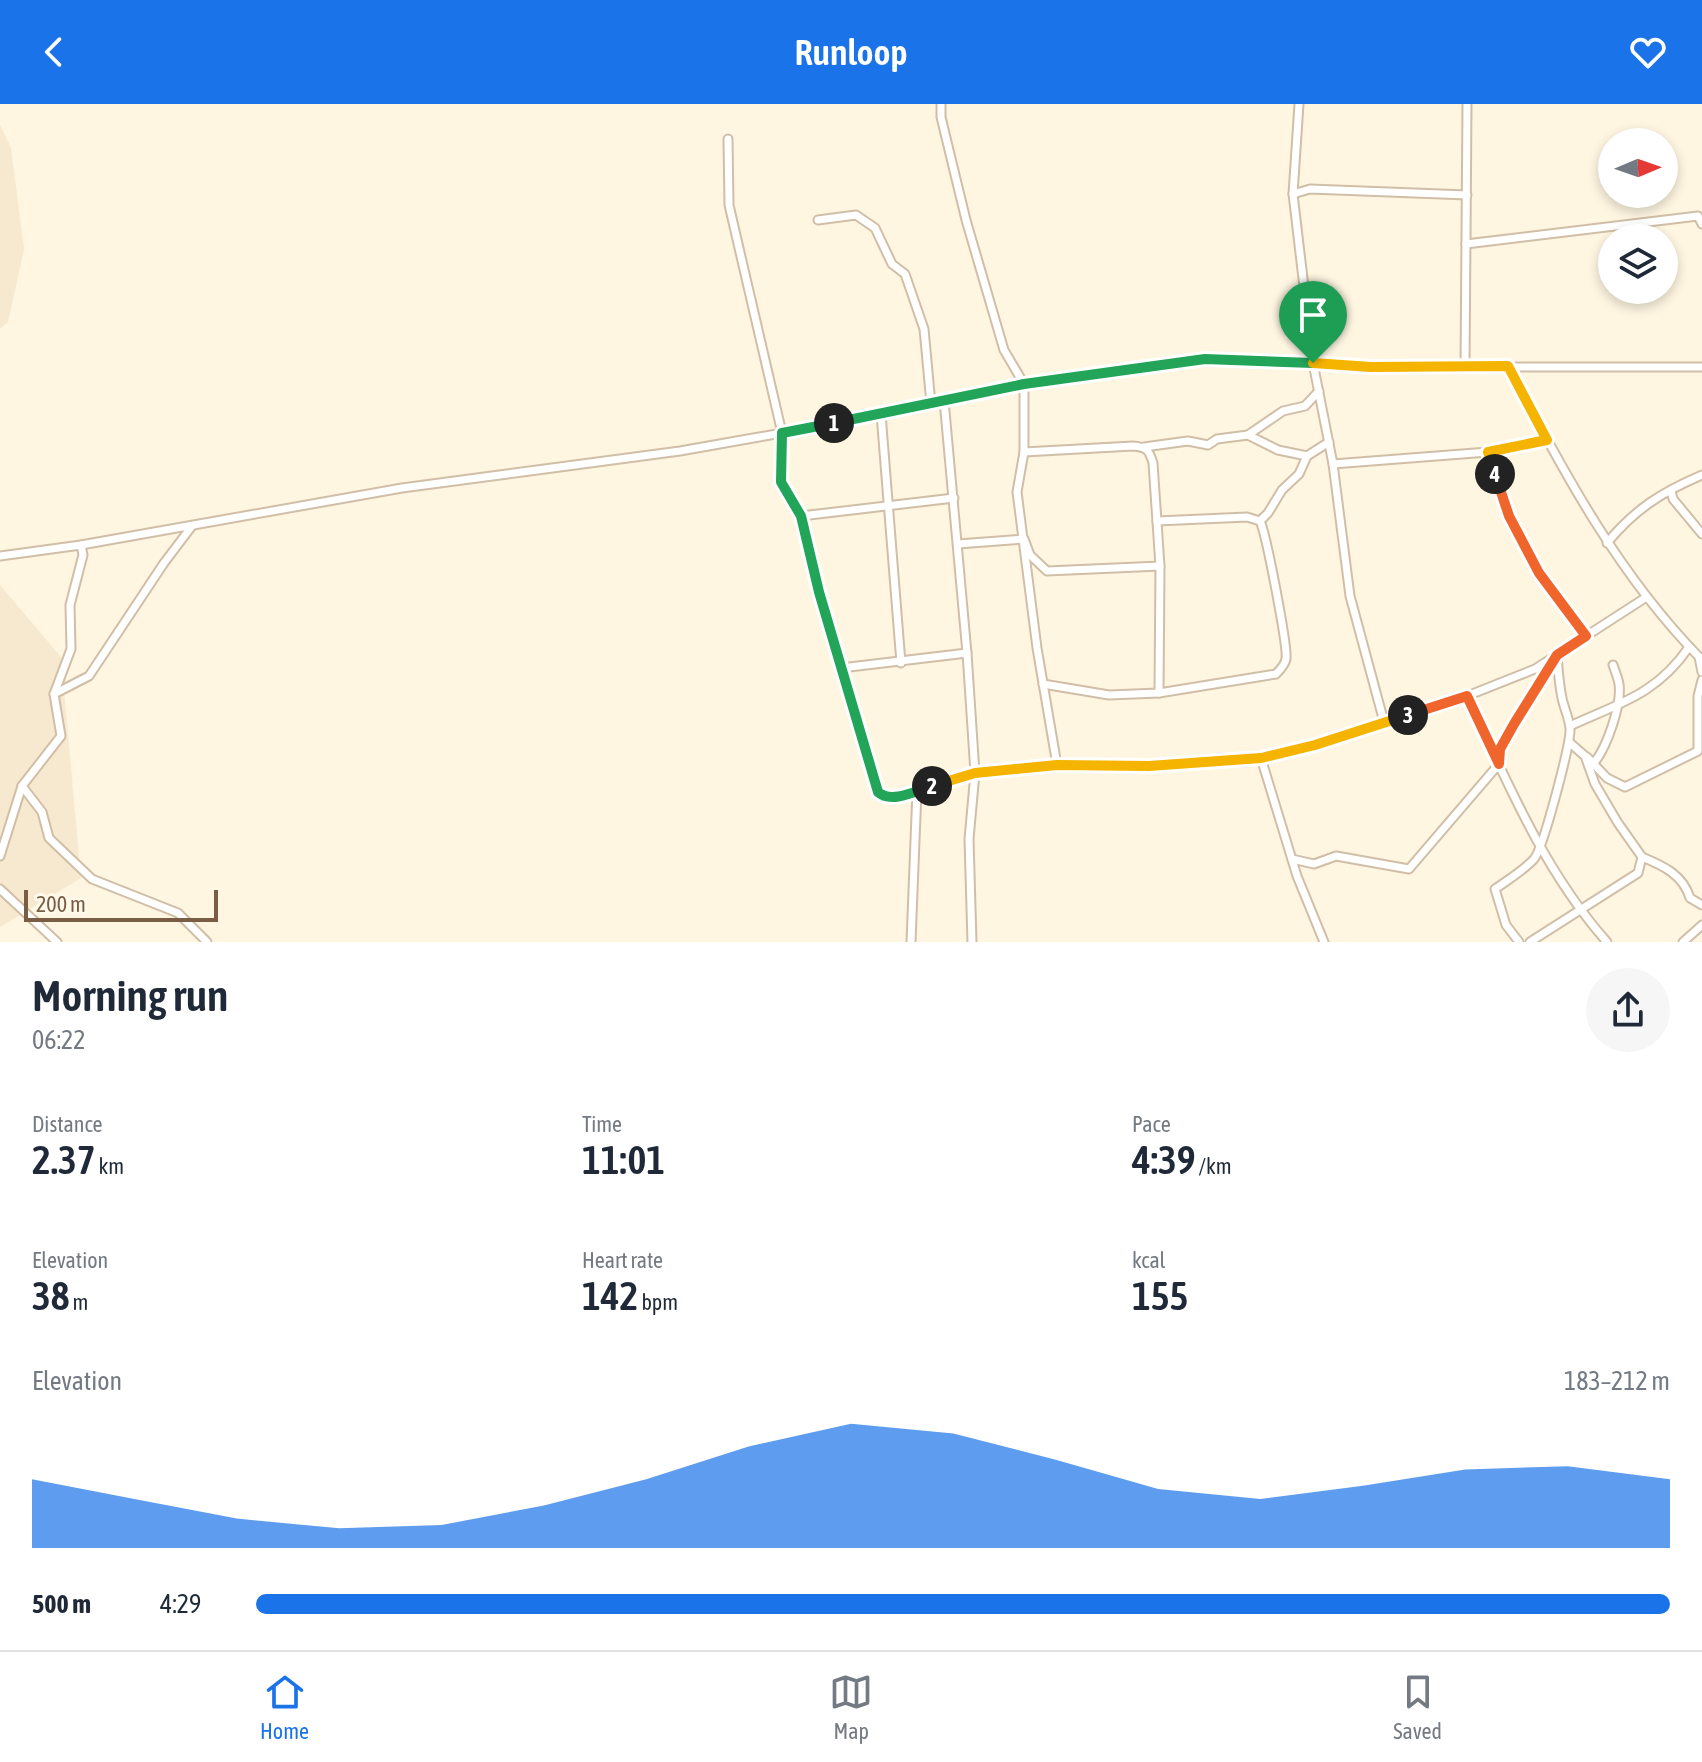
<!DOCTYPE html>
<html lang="en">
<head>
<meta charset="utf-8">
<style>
  body { margin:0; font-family:"Asap Condensed",sans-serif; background:#f6f6f7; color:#1f2937; height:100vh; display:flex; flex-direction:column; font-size:30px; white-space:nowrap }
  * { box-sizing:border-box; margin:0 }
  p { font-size:26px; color:#747a83 }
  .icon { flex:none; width:44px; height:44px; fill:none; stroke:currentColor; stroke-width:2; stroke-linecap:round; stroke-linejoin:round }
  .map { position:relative; height:838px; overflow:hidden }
  .sheet { display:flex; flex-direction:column; background:#fff; flex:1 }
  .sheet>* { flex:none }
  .needle { width:52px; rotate:88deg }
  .fabs { position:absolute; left:1598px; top:24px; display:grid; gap:16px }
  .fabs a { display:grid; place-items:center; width:80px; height:80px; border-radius:50%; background:#fff; box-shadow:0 4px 12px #0003; font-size:40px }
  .scale { position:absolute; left:24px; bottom:20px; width:194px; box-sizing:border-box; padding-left:8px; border:4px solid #795d45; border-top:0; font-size:22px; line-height:28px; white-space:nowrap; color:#795d45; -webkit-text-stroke:6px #fff9ea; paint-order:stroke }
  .pin { position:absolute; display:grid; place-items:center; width:68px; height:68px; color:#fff; margin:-82px -34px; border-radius:50% 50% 50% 0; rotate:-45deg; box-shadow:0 0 8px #0007 }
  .pin .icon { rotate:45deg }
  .km { position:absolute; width:40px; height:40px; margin:-20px; border-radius:50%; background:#222; color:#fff; font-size:22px; line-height:40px; text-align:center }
  .round { display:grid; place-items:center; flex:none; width:84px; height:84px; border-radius:42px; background:#f6f6f7 }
  .head { display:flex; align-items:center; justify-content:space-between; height:136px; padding:0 32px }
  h1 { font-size:44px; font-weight:600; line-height:60px }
  .stats { display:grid; grid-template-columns:repeat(3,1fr); gap:12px; height:136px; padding:8px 32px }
  .stats div { display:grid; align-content:center }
  .stats b { font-size:40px; font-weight:600 }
  .stats small { font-size:22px; font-weight:400 }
  .stats p { font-size:22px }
  .chart { height:224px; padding:16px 32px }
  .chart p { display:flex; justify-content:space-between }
  .chart svg { width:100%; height:144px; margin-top:8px; fill:#1a73e8; opacity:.7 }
  ul { padding:0 32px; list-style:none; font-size:26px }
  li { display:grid; grid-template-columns:128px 96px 1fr; align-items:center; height:60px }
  li i { height:20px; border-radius:10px; background:#1a73e8 }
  header { display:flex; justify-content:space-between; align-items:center; height:104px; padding:0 32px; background:#1a73e8; color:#fff; font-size:36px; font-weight:600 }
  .tab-bar { display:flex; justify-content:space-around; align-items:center; height:112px; border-top:2px solid #e0e1e3; background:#fff; font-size:22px; color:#747a83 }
  .tab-bar a { display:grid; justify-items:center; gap:4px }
  .tab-bar .on { color:#1a73e8 }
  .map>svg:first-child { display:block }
  .residential { fill:#f7e9cf }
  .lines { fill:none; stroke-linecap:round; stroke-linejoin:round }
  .street-casing { stroke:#d1bea7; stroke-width:11 }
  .street { stroke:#fff; stroke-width:7 }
  .split-1-casing { stroke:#fff; stroke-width:16 }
  .split-2-casing { stroke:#fff; stroke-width:16 }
  .split-3-casing { stroke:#fff; stroke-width:16 }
  .split-4-casing { stroke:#fff; stroke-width:16 }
  .split-5-casing { stroke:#fff; stroke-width:16 }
  .split-1 { stroke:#22a559; stroke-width:10 }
  .split-2 { stroke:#22a559; stroke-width:10 }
  .split-3 { stroke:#f5b400; stroke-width:10 }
  .split-4 { stroke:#f0652b; stroke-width:10 }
  .split-5 { stroke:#f5b400; stroke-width:10 }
</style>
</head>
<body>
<header><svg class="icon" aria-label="back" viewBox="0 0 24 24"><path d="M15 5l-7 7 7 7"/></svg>Runloop<svg class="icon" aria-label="heart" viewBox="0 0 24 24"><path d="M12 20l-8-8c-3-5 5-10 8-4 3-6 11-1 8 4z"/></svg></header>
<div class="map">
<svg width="1702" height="838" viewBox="0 0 1702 838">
  <rect width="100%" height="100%" fill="#fef6e1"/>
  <g class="residential">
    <polygon points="0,21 11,44 24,145 8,218 0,225"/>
    <polygon points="0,481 61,553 81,774 0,823"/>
  </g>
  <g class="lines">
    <defs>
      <g id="street">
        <polyline points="941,0 941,13 966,116 1004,246 1024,280 1024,348 1017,388 1037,544 1057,661"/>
        <polyline points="1299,0 1293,90 1313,259 1333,360 1350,492 1384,618"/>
        <polyline points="728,35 729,101 782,329 781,378 801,412 819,488 875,682 882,692 890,694 975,669 1057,661 1149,662 1261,654 1315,641 1467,592 1535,565 1645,494"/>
        <polyline points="1293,90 1310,85 1467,91"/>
        <polyline points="818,116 856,111 875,124 892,160 905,170 924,225 931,300"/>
        <polyline points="1466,140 1698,112 1702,120"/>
        <path d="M1508,262c56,106 109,208 194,294"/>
        <polyline points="1465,263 1467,0"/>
        <polyline points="944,296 967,549 975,669 969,735 972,838"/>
        <polyline points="881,310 901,559"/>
        <polyline points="1248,331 1278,346 1307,352 1329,338"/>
        <polyline points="1144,343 1188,337 1208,341 1217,335 1248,331 1283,307 1305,302 1319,287"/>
        <path d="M1024,348l109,-6c14,1 16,4 20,17l7,103 -1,127"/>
        <polyline points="1488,348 1509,412 1539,469 1586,532"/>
        <polyline points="1333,360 1488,348 1547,336"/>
        <polyline points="1671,387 1673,395 1702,430"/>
        <polyline points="801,412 954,394"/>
        <polyline points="1260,417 1268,409 1282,386 1299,370 1307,352"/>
        <path d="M1607,439c28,-34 55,-51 95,-68"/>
        <polyline points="958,440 1024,435 1030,451 1047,467 1160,462"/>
        <polyline points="0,452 81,441 402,384 680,347 782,329 1024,280 1205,255 1371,263 1702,263"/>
        <polyline points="1699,553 1702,568"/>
        <polyline points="841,564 967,549"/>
        <path d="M1043,580l66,11 50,-2 117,-19c4,-4 9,-9 10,-15 2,-12 -20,-126 -26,-138l-13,-4 -90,4"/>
        <polyline points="54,590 89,572 164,459 192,422"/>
        <path d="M1467,592c40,86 77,175 140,246"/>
        <path d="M1570,622c50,-23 87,-32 119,-79"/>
        <polyline points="1587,653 1607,674 1625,683 1698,647 1698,592 1702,576"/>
        <polyline points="1261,654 1297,772 1324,838"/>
        <path d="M1594,659c13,-16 28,-59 25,-79 -1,-6 -4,-13 -6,-19"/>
        <polyline points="22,682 42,708 49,734 92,775 178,809 207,838"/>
        <polyline points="0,752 22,682 61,632 54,590 71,545 70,501 83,451 81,441"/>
        <path d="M1642,753c22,9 41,18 48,41l12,7"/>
        <path d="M1292,755l22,5 22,-8 73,13 90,-105c3,-35 38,-77 57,-107"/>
        <polyline points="0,785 57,838"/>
        <polyline points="911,838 917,686"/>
        <path d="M1519,838l-13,-17 -11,-36c13,-9 29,-19 39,-30 9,-10 37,-116 36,-131 -1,-10 -6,-20 -8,-30 -3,-14 -4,-29 -5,-43"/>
        <polyline points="1530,838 1638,769 1642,753 1618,719 1595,680 1585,652 1570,639"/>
        <polyline points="1683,838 1702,821"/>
      </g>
    </defs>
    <use href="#street" class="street-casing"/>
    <use href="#street" class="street"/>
  </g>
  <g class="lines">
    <defs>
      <polyline id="split-1" points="834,319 1024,280 1205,255 1313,259"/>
      <path id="split-2" d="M834,319l-52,10 -1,49 20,34 18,76 59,200c13,12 38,-1 54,-6"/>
      <polyline id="split-3" points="932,682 975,669 1057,661 1149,662 1261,654 1315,641 1408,611"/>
      <polyline id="split-4" points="1408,611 1467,592 1499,660 1500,645 1514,620 1557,551 1586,532 1539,469 1509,412 1495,370"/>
      <polyline id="split-5" points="1313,259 1371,263 1508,262 1547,336 1488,348 1495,370"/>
    </defs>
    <use href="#split-1" class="split-1-casing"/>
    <use href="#split-2" class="split-2-casing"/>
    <use href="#split-3" class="split-3-casing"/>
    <use href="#split-4" class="split-4-casing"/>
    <use href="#split-5" class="split-5-casing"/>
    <use href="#split-1" class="split-1"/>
    <use href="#split-2" class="split-2"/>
    <use href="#split-3" class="split-3"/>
    <use href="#split-4" class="split-4"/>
    <use href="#split-5" class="split-5"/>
  </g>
</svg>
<div class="fabs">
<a><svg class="needle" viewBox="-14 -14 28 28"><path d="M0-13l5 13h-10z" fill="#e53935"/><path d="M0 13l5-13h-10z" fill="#747a83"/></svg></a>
<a><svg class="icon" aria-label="layers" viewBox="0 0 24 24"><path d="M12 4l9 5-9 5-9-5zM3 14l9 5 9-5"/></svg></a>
</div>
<div class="scale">200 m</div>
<div class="pin" style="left:1313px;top:259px;background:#1e9e55"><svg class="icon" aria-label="arrive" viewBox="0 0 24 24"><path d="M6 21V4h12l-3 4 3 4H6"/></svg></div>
<b class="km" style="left:834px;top:319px">1</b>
<b class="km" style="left:932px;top:682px">2</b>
<b class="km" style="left:1408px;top:611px">3</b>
<b class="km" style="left:1495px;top:370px">4</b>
</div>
<section class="sheet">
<div class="head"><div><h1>Morning run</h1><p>06:22</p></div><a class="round"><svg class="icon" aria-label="share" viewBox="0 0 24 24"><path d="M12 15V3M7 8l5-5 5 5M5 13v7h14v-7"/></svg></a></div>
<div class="stats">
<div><p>Distance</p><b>2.37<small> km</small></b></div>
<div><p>Time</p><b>11:01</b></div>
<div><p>Pace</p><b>4:39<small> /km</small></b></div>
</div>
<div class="stats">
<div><p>Elevation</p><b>38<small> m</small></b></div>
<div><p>Heart rate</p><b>142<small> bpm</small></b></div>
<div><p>kcal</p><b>155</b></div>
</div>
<div class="chart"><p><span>Elevation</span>183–212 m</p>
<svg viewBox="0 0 160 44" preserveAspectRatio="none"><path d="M0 44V23L10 29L20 35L30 38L40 37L50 31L60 23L70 13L80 6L90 9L100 17L110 26L120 29L130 25L140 20L150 19L160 23V44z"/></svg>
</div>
<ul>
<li><b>500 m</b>4:29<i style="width:100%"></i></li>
</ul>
</section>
<nav class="tab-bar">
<a class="on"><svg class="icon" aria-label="home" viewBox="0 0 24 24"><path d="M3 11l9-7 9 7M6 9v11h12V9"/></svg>Home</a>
<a><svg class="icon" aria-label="map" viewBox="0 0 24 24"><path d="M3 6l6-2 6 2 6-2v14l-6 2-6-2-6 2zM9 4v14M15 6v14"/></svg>Map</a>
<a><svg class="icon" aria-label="saved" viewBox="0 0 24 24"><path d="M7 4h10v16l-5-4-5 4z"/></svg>Saved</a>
</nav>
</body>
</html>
